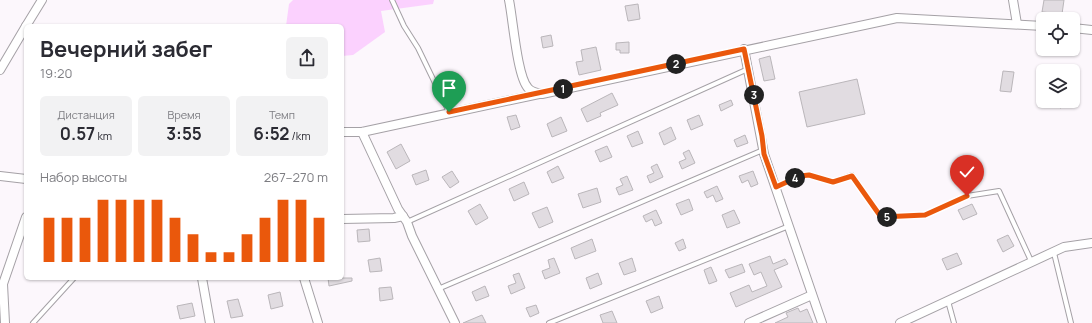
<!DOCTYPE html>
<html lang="ru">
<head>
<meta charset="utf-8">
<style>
  body { margin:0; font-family:Manrope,sans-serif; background:#f2f2f3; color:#2b2b33; height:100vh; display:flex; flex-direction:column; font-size:15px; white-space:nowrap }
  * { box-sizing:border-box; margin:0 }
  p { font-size:13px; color:#7c7c81 }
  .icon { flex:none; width:22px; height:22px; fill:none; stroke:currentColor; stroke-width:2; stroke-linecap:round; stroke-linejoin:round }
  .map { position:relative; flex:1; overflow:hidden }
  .drawer { position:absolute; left:24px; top:24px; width:320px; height:256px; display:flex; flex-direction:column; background:#fff; border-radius:6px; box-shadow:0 1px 3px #0004 }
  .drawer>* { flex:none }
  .buttons { position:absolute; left:1036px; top:12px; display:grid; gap:8px }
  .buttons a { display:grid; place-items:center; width:44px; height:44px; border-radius:6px; background:#fff; box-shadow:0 1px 3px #0004; font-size:20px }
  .pin { position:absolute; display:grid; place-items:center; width:34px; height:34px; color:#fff; margin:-41px -17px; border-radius:50% 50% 50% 0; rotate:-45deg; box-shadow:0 0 4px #0007 }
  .pin .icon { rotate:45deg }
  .km { position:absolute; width:20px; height:20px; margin:-10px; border-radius:50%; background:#222; color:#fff; font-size:11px; line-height:20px; text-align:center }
  .round { display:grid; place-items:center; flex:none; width:42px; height:42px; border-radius:6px; background:#f2f2f3 }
  .head { display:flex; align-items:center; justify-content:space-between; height:68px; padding:0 16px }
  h1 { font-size:22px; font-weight:700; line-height:30px }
  .metrics { display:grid; grid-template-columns:repeat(3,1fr); gap:6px; height:68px; padding:4px 16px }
  .metrics div { display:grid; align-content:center; border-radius:6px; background:#f2f2f3; text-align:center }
  .metrics b { font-size:17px; font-weight:700 }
  .metrics small { font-size:11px; font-weight:400 }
  .metrics p { font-size:11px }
  .chart { height:112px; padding:8px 16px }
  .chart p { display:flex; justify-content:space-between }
  .chart svg { width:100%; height:72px; margin-top:4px; stroke:#ea580c; stroke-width:6 }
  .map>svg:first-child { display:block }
  .green { fill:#fbd1fe }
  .building { fill:#e1dce1; stroke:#bab6ba }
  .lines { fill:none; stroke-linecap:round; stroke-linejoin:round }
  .service-casing { stroke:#a5a1a6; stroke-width:6 }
  .minor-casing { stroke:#a5a1a6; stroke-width:10 }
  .service { stroke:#fff; stroke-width:4 }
  .minor { stroke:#fff; stroke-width:8 }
  .route-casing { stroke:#fff; stroke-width:8 }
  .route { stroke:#ea580c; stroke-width:5 }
</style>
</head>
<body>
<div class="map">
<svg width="1092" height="323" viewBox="0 0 1092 323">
  <rect width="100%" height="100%" fill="#fcf7fc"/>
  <polygon class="green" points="293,0 434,0 433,4 381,11 385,32 353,55 342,56 342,26 286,26 289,4"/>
  <g class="building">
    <polygon points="1044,0 1064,0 1062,14 1042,12"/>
    <polygon points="638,4 640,19 628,21 625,6"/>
    <polygon points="551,35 553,46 543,48 541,37"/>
    <polygon points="629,42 629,53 620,53 620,50 616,50 616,43"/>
    <polygon points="596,47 601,70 579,75 576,62 583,61 581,50"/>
    <polygon points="770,56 775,79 764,81 759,59"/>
    <polygon points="1003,71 1014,72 1011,92 1000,91"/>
    <polygon points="857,79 865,114 807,127 799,92"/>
    <polygon points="612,93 618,105 600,113 601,116 587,122 581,109"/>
    <polygon points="731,100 733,105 721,111 719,105"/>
    <polygon points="1042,101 1063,101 1061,108"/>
    <polygon points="516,115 520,127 511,130 507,117"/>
    <polygon points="699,115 703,125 691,130 687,120"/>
    <polygon points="561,117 567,131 552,137 547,124"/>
    <polygon points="671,127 676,139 664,145 659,133"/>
    <polygon points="638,131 643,143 632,147 627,136"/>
    <polygon points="745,135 748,143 737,147 734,140"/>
    <polygon points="401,144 410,161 396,169 387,152"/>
    <polygon points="607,146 612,157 600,162 595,151"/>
    <polygon points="689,150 695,163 682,169 679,162 686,159 683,153"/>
    <polygon points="657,164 663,177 650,183 647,176 654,173 651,167"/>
    <polygon points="558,166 564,178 552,183 547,172"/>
    <polygon points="426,170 429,180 416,185 412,175"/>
    <polygon points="452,171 459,182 450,188 442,177"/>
    <polygon points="753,171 758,184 751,187 748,180 742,183 739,176"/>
    <polygon points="627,176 633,190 619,195 616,188 623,185 620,179"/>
    <polygon points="524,182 529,194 514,201 509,189"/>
    <polygon points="717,186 723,199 716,202 713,195 707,198 704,192"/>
    <polygon points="597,188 601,202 583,208 578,194"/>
    <polygon points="689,199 693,210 681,215 676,204"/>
    <polygon points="480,204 488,218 476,225 468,211"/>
    <polygon points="972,204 977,214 963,220 958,210"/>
    <polygon points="547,207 553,222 539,228 532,213"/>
    <polygon points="656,210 662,223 655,226 652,219 646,222 643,216"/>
    <polygon points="734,210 740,223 727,228 722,215"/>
    <polygon points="369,229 370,241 358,242 357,230"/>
    <polygon points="1008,235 1014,246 1003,252 997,240"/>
    <polygon points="592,239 596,251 575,259 571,248"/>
    <polygon points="683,239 686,248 679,251 675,243"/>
    <polygon points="957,253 962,264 947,270 942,259"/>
    <polygon points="770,256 773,264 785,259 788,264 774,270 782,287 736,307 730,293 749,285 752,292 767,286 761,272 754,275 749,264"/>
    <polygon points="380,258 382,271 370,272 368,260"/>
    <polygon points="554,258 560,273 545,279 542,271 550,268 548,260"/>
    <polygon points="632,258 636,271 624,275 619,263"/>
    <polygon points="742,264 745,272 729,278 725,270"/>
    <polygon points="711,267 717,281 709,284 704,270"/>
    <polygon points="519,273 525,288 511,294 508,286 516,283 513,275"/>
    <polygon points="598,273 602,284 590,289 586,278"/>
    <polygon points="328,278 352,278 352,281 329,286"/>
    <polygon points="485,286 489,296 476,301 472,292"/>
    <polygon points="391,287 393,299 380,301 379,288"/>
    <polygon points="280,292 283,306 271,309 268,295"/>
    <polygon points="659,296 663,308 651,313 646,301"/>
    <polygon points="238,299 243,316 231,318 227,301"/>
    <polygon points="192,303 195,316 180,319 177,306"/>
    <polygon points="536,305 539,313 530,317 526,308"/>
    <polygon points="798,308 800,312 807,309 813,323 775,323 788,317 786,313"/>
    <polygon points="612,311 617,323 603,323 600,315"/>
    <polygon points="482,315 486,323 463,323"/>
  </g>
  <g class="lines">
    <defs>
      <g id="service">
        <polyline points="392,0 404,26 418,48 449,112"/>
        <polyline points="776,187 800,176 809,175 833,182 852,175 881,217 925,215 967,196 999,191 1032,263"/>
        <polyline points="407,222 748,69"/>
        <polyline points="1054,253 1071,323"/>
        <polyline points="438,289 763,150"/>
        <polyline points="948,301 954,323"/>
        <polyline points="33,323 74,278"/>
        <polyline points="549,323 789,226"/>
      </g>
      <g id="minor">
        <path d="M509,0c4,19 8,76 19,88 3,4 8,5 14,6l355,-76 146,8"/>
        <polyline points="1013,0 1017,24"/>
        <polyline points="26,26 42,0"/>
        <polyline points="1073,28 1092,30"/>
        <polyline points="744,49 764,154 822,323"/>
        <polyline points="0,70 26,26"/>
        <polyline points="342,132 362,132 539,94"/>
        <polyline points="362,132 398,209 407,222 412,236 455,323"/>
        <polyline points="0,176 26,179"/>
        <polyline points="342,219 394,218 403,216"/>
        <polyline points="202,278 210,323"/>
        <polyline points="304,278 318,323"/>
        <polyline points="5,323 3,284 26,217"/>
        <polyline points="749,323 812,295"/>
        <polyline points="900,323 1064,247 1092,243"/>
      </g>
    </defs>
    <use href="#service" class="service-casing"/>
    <use href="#minor" class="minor-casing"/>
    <use href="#service" class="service"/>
    <use href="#minor" class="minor"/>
  </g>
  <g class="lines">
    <defs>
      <polyline id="route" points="449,112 744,49 762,136 764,154 776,187 800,176 809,175 833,182 852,176 881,217 925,215 967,196"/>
    </defs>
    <use href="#route" class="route-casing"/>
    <use href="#route" class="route"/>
  </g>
</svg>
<div class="buttons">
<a><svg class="icon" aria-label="locate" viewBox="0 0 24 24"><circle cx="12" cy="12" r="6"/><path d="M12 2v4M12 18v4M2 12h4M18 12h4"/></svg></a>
<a><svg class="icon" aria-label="layers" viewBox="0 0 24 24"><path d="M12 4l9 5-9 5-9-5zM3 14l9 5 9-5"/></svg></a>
</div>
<div class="pin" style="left:449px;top:112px;background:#1e9e55"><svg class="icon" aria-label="arrive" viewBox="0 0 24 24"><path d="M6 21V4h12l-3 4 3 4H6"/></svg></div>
<div class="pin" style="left:967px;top:196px;background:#d93025"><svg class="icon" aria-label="check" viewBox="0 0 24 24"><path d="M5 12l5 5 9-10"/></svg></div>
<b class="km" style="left:563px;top:89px">1</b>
<b class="km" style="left:676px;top:64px">2</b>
<b class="km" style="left:754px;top:95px">3</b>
<b class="km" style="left:795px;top:178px">4</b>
<b class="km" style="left:887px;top:217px">5</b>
<section class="drawer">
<div class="head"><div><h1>Вечерний забег</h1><p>19:20</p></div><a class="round"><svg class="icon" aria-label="share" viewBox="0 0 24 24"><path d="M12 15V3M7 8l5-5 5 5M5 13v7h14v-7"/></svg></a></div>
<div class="metrics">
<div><p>Дистанция</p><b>0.57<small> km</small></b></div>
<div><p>Время</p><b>3:55</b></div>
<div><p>Темп</p><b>6:52<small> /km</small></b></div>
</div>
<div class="chart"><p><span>Набор высоты</span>267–270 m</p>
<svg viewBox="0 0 160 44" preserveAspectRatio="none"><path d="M5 44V17M15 44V17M25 44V17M35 44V6M45 44V6M55 44V6M65 44V6M75 44V17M85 44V27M95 44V38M105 44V38M115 44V27M125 44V17M135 44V6M145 44V6M155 44V17"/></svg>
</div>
</section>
</div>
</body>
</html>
